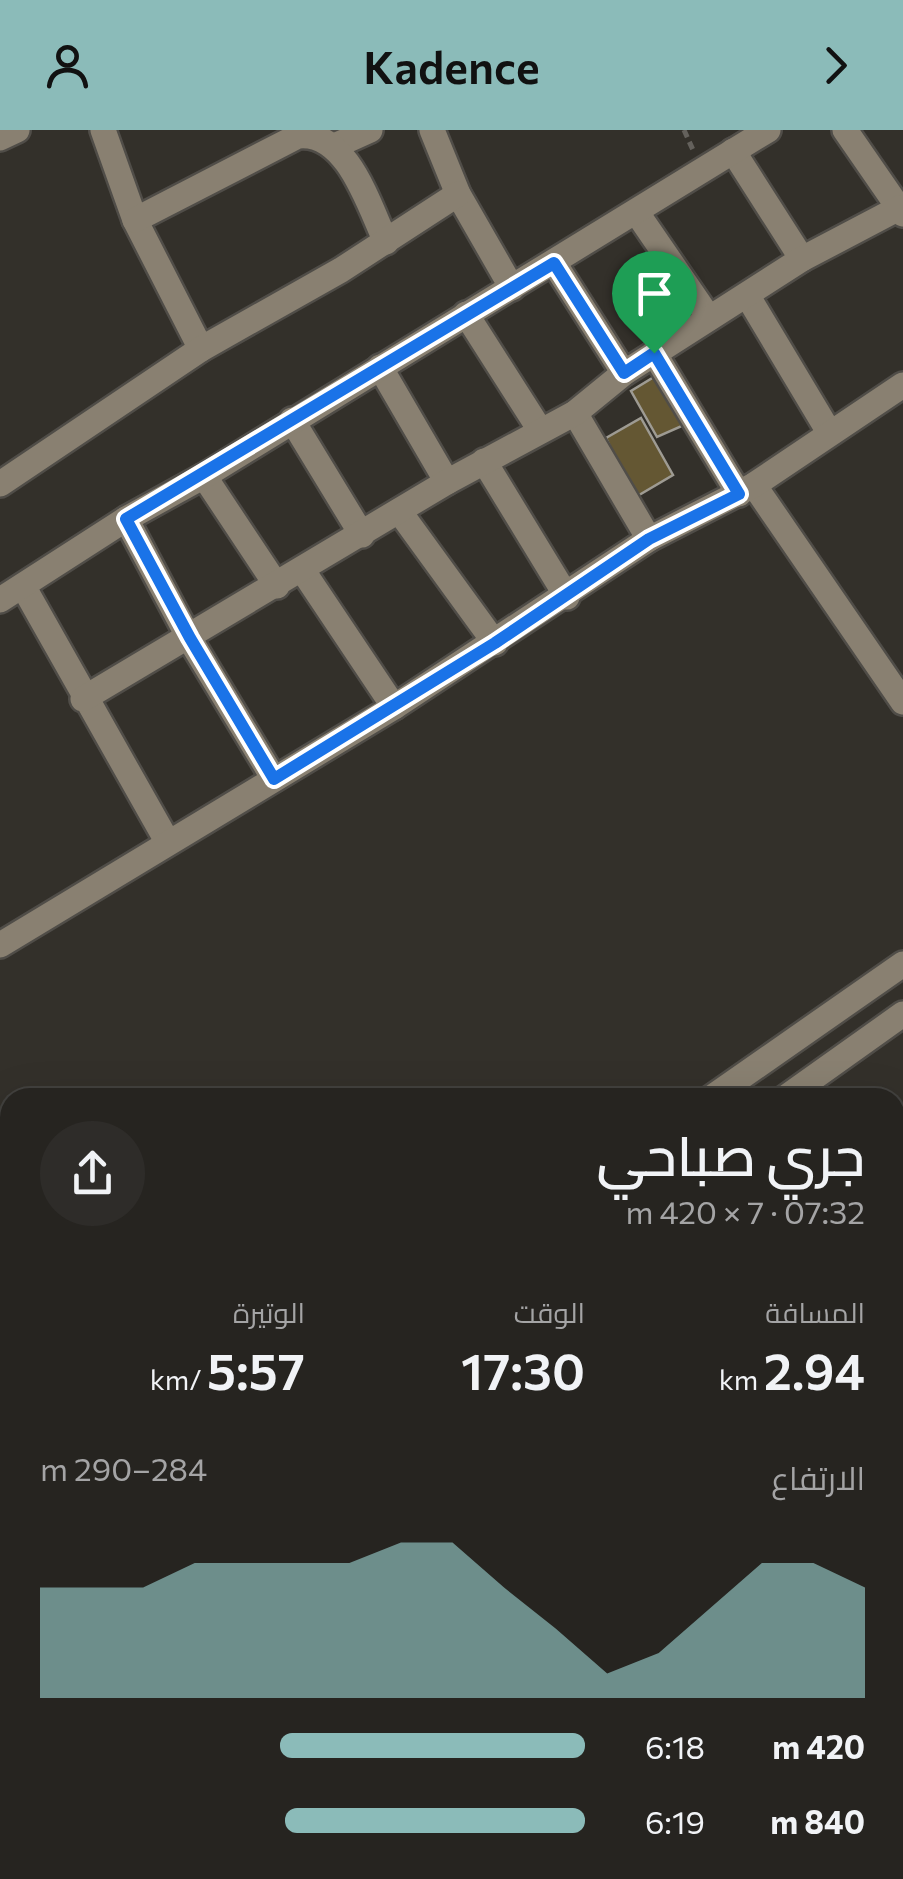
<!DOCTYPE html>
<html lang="ar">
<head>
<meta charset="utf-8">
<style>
  body { margin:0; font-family:Commissioner,Cairo,sans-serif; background:#2e2c29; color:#f1f3f6; direction:rtl; height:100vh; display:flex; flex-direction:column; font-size:38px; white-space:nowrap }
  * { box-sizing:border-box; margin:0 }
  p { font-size:32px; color:#a4a4a5 }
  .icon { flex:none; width:55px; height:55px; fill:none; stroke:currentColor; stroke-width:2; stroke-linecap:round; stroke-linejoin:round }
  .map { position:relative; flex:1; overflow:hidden; direction:ltr }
  .drawer { position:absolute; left:0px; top:958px; width:905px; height:792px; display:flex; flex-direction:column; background:#262420; border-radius:30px 30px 0 0; box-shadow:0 10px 40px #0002,0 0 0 2px #42413e; direction:rtl }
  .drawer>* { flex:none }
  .pin { position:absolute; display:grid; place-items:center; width:85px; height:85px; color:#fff; margin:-102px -42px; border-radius:50% 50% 50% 0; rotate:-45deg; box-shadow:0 0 10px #0007 }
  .pin .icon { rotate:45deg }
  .round { display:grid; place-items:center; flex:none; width:105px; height:105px; border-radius:52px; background:#2e2c29 }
  .head { display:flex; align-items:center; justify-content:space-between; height:170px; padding:0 40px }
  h1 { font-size:55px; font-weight:600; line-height:75px }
  .figures { display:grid; grid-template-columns:repeat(3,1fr); gap:15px; height:170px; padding:10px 40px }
  .figures div { display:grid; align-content:center }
  .figures b { font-size:50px; font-weight:600 }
  .figures small { font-size:28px; font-weight:400 }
  .figures p { font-size:28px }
  .chart { height:280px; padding:20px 40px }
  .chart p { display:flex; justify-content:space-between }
  .chart svg { width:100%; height:180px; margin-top:10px; fill:#8bbbb9; opacity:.7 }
  ul { padding:0 40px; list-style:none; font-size:32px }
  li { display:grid; grid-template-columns:160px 120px 1fr; align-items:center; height:75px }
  li i { height:25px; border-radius:12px; background:#8bbbb9 }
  header { display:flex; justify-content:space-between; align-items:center; height:130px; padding:0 40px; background:#8bbbb9; color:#111; font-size:45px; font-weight:600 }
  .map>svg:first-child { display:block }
  .building { fill:#645733; stroke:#9e9b93; stroke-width:2.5 }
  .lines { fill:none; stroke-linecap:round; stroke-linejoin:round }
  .minor-casing { stroke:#504d48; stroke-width:30 }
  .path { stroke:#64615c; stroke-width:5; stroke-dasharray:8 5; stroke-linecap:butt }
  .minor { stroke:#898071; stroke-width:25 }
  .route-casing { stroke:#fff; stroke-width:20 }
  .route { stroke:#1a73e8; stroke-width:12 }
</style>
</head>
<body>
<header><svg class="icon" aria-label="forward" viewBox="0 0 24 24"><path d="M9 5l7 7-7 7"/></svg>Kadence<svg class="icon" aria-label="person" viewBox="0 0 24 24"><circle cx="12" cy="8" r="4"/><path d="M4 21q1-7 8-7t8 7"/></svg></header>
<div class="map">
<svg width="903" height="1749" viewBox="0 0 903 1749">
  <rect width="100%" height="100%" fill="#33302a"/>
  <g class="building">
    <polygon points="659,244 691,292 657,307 631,261"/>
    <polygon points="641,288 673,345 634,368 606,308"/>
  </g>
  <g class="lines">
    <defs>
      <g id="minor">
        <polyline points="103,0 135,90 201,219"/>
        <polyline points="432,0 458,64 512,158"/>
        <polyline points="845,0 903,84"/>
        <polyline points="0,8 17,0"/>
        <polyline points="339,14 370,0"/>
        <polyline points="733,21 802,129"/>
        <polyline points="637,83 709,188"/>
        <path d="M135,90l163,-84c49,-6 71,70 88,106"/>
        <polyline points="554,133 624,243"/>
        <polyline points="747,165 829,302"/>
        <polyline points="466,184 540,300"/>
        <polyline points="654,223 739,364"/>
        <polyline points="380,237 447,352"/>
        <polyline points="575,283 649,409"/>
        <polyline points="292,290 362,405"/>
        <polyline points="484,331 567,467"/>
        <polyline points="204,346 277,456"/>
        <polyline points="0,354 201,219 341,140 458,64"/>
        <polyline points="754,355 903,572"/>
        <polyline points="399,381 495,513"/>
        <polyline points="126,389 189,508 274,649"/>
        <polyline points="303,441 394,577"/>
        <polyline points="23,456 167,711"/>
        <polyline points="0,470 126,389 204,346 768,0"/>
        <polyline points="83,569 447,352 575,283 624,243 802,129 899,78"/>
        <polyline points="0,815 394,577 649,409 754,355 903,255"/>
        <polyline points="711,968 903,834"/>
        <polyline points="785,968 903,884"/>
        <polyline points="0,1093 10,1109"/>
        <polyline points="895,1144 903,1139"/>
        <polyline points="0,1208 10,1202"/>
        <polyline points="0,1284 10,1280"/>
        <polyline points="895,1372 903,1367"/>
        <polyline points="895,1433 903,1447"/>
        <polyline points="0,1463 10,1456"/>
        <polyline points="0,1516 10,1509"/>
        <polyline points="261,1740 268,1749"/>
        <polyline points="520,1740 525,1749"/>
        <polyline points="293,1749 308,1740"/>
      </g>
    </defs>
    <use href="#minor" class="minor-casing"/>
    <polyline class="path" points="684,0 693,20"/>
    <use href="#minor" class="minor"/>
  </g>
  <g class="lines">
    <defs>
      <polygon id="route" points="554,133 624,243 654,223 739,364 649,409 495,513 274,649 190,508 126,389"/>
    </defs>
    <use href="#route" class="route-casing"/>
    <use href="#route" class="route"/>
  </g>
</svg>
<div class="pin" style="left:654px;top:223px;background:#1e9e55"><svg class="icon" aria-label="arrive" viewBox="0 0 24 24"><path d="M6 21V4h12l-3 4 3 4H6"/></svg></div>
<section class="drawer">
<div class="head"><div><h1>جري صباحي</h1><p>07:32 · 7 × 420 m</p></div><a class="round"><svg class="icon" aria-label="share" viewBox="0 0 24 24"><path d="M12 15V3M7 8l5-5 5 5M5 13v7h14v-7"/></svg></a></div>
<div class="figures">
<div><p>المسافة</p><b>2.94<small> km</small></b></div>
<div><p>الوقت</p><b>17:30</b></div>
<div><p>الوتيرة</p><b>5:57<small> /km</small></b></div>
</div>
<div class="chart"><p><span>الارتفاع</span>284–290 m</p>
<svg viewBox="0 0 160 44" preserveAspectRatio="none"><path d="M0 44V17L10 17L20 17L30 11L40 11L50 11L60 11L70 6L80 6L90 17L100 27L110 38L120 33L130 22L140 11L150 11L160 17V44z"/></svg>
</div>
<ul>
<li><b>420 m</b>6:18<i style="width:56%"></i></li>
<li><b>840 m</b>6:19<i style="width:55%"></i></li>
</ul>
</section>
</div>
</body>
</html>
